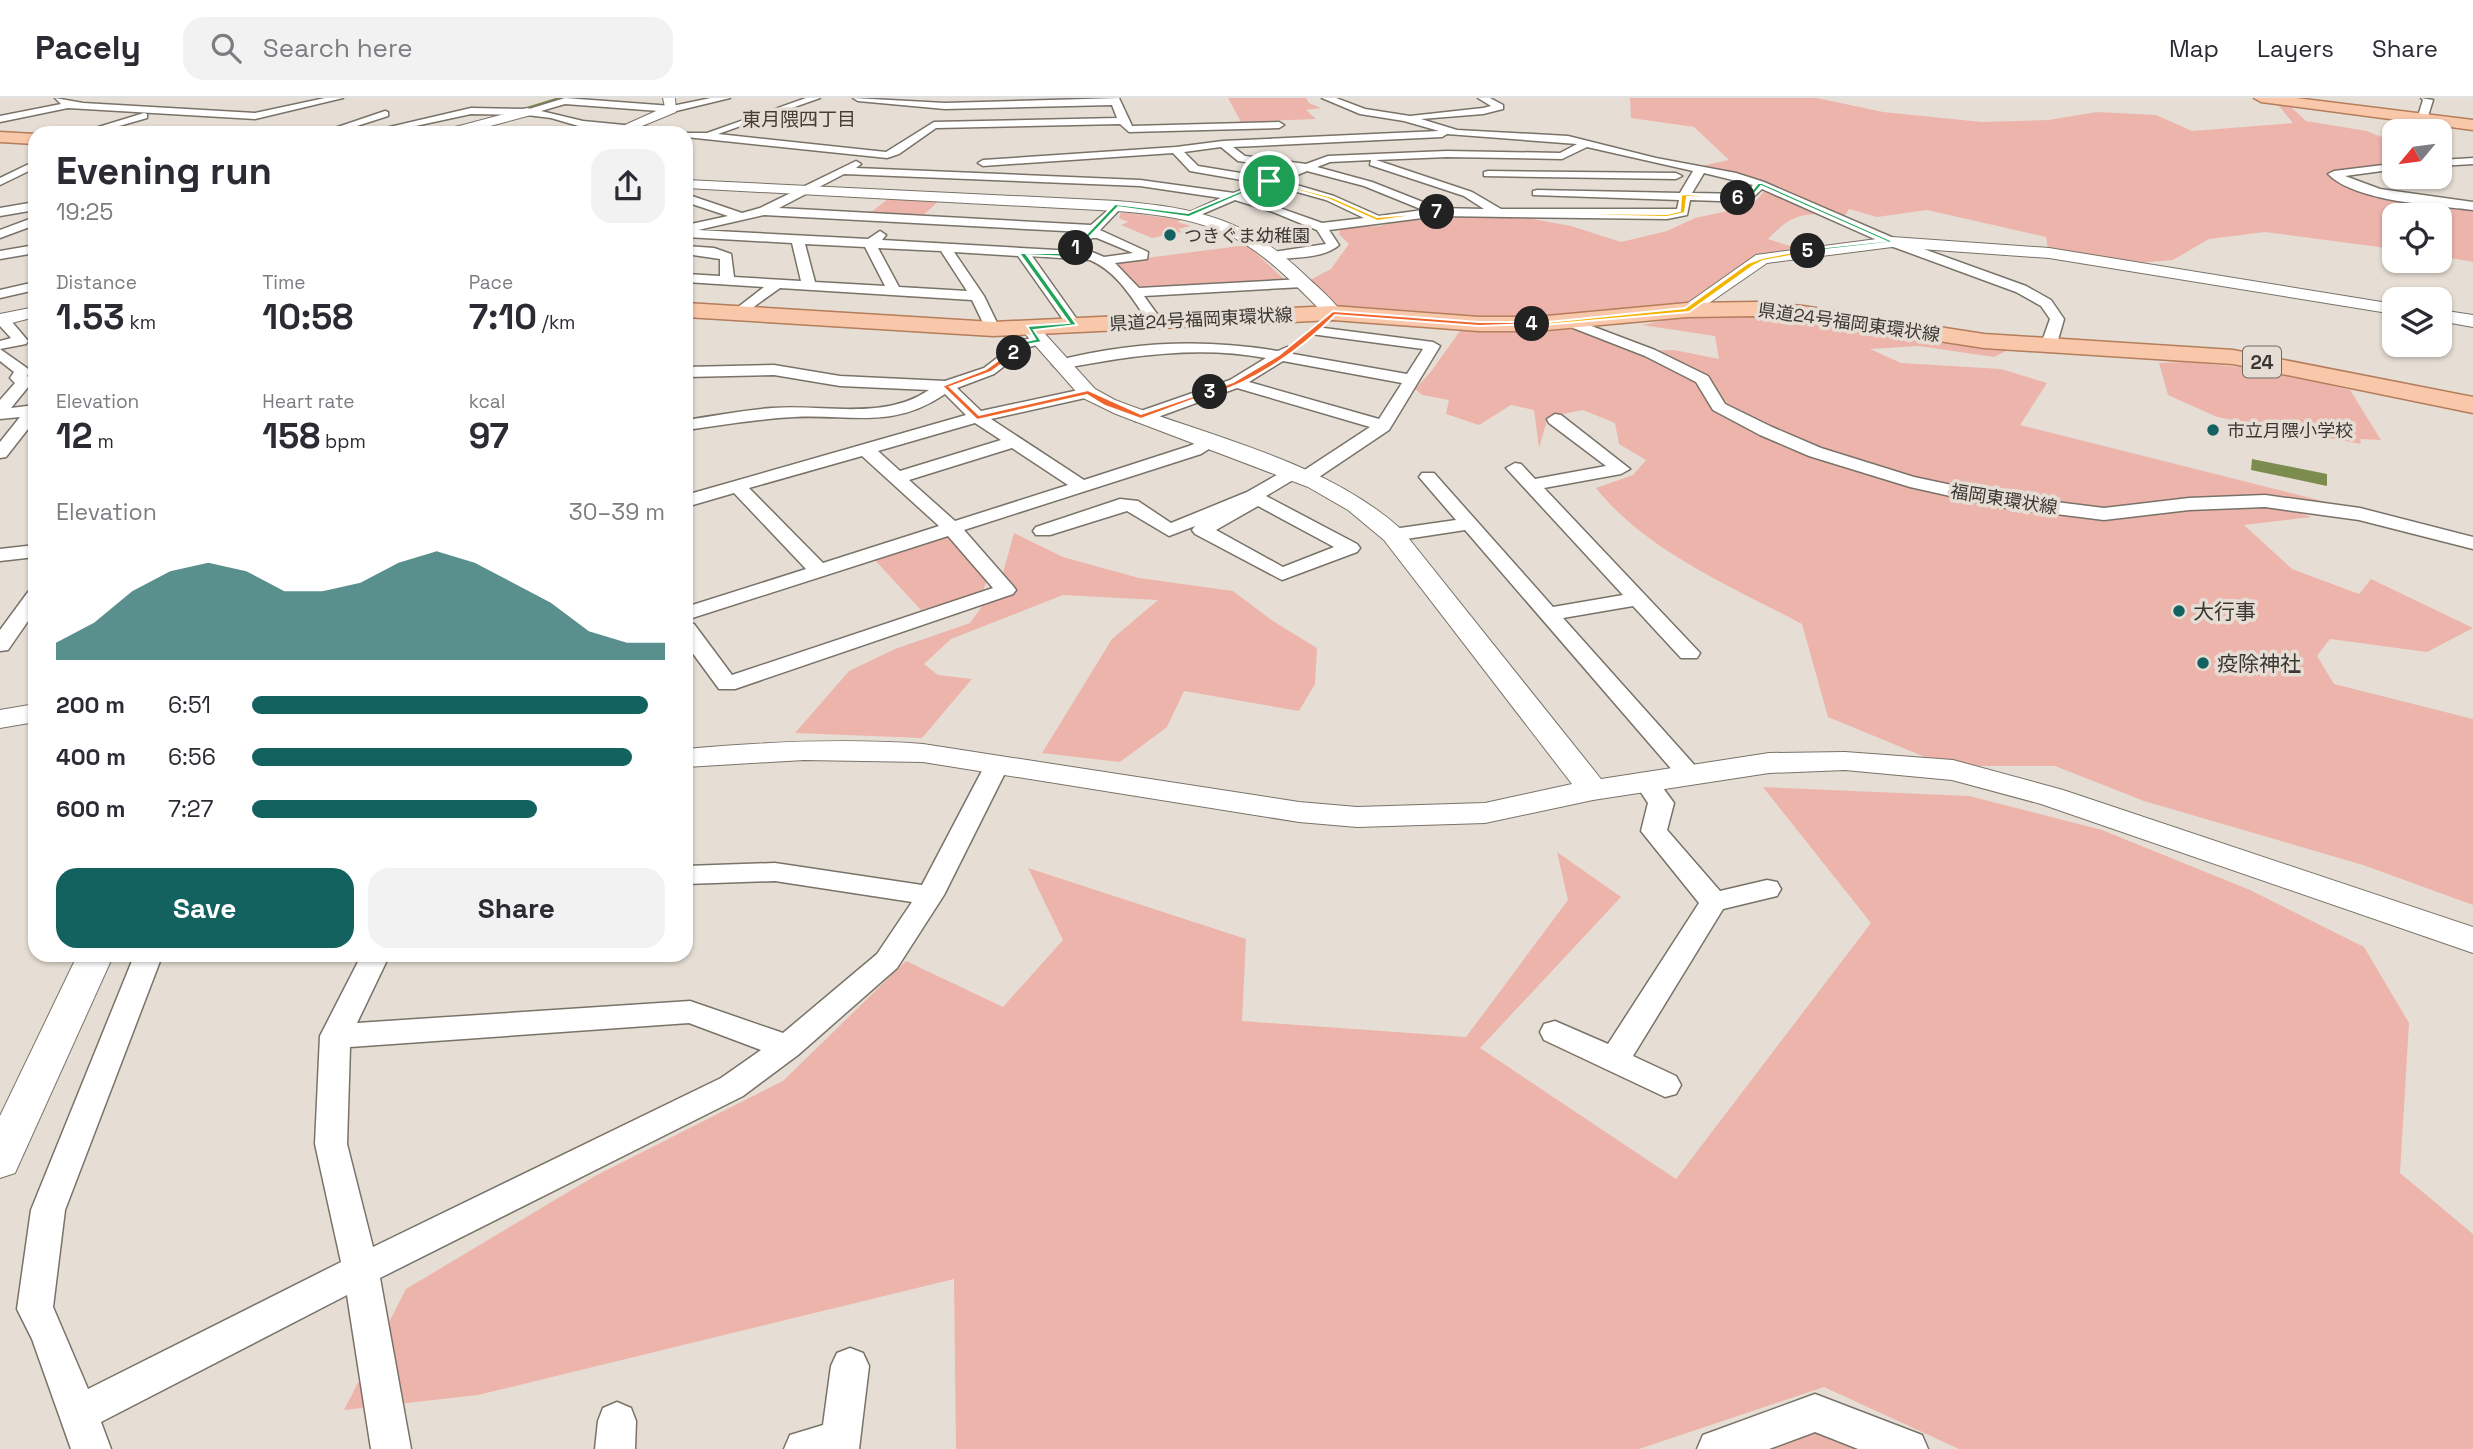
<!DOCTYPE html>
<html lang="en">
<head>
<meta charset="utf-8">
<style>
  body { margin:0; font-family:"Space Grotesk","Noto Sans JP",sans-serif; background:#f2f2f3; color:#2b2b33; height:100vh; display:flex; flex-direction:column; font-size:26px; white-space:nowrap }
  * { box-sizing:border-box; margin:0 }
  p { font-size:23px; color:#7c7c81 }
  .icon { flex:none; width:38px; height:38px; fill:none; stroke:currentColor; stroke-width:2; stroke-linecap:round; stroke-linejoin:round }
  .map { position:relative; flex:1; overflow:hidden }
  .drawer { position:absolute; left:28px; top:28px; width:665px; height:836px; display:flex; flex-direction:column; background:#fff; border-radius:21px; box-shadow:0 2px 5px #0004 }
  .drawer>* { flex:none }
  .needle { width:46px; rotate:241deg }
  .controls { position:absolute; left:2382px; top:21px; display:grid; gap:14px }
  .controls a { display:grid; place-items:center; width:70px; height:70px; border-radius:14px; background:#fff; box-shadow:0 2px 5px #0004; font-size:35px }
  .pin { position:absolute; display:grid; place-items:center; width:60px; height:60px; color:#fff; margin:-30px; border:4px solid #fff; border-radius:50%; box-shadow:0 2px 7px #0007 }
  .km { position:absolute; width:35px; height:35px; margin:-18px; border-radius:50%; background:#222; color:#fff; font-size:19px; line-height:35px; text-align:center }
  .round { display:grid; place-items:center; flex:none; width:74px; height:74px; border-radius:21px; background:#f2f2f3 }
  .summary { display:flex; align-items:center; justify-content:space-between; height:119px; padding:0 28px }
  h1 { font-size:38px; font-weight:600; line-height:52px }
  .metrics { display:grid; grid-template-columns:repeat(3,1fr); gap:10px; height:119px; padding:7px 28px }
  .metrics div { display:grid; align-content:center }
  .metrics b { font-size:35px; font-weight:600 }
  .metrics small { font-size:19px; font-weight:400 }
  .metrics p { font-size:19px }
  .chart { height:196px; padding:14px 28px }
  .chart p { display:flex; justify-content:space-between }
  .chart svg { width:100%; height:126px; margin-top:7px; fill:#13625f; opacity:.7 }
  .button { display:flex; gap:14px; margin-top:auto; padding:14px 28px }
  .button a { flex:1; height:80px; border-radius:21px; background:#13625f; color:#fff; font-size:28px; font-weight:600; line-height:80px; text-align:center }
  .button a+a { background:#f2f2f3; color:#2b2b33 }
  ul { padding:0 28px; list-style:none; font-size:23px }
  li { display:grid; grid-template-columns:112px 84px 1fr; align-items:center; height:52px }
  li i { height:18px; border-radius:9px; background:#13625f }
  header { display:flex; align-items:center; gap:42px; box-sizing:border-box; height:98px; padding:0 35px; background:#fff; border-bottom:2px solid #e1e1e2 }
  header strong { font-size:33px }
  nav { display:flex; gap:38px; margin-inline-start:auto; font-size:24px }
  .search { width:490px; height:63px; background:#f2f2f3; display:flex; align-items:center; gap:18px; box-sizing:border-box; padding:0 24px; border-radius:21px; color:#7c7c81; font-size:26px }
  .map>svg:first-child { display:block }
  .green { fill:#edb4ab }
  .water { fill:#7c8c4e }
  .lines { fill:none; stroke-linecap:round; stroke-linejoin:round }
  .stream { stroke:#7c8c4e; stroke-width:2.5 }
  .minor-casing { stroke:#797268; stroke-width:3 }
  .tertiary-casing { stroke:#797268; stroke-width:2 }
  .primary-casing { stroke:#b47d5b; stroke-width:3 }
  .minor { fill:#fff; fill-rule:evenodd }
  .tertiary { fill:#fff; fill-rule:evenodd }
  .primary { fill:#f9c7a9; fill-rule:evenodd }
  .split-1 { fill:#22a559; stroke:#fff; stroke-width:2 }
  .split-2 { fill:#22a559; stroke:#fff; stroke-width:2 }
  .split-3 { fill:#f0652b; stroke:#fff; stroke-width:2 }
  .split-4 { fill:#f0652b; stroke:#fff; stroke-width:2 }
  .split-5 { fill:#f5b400; stroke:#fff; stroke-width:2 }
  .split-6 { fill:#22a559; stroke:#fff; stroke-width:2 }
  .split-7 { fill:#f5b400; stroke:#fff; stroke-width:2 }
  .split-8 { fill:#f5b400; stroke:#fff; stroke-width:2 }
  .poi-dot { fill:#13625f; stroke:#e6ded4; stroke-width:2.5 }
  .labels { text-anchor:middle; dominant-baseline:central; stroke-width:7; stroke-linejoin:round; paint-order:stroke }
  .far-poi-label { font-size:18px; fill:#3b3834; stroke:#e6ded4; text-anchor:start }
  .far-street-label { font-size:18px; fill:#3b3834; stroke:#e6ded4 }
  .far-neighbourhood-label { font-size:19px; fill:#463f36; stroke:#e6ded4 }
  .shield { fill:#e6ded4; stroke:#6e6a64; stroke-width:2 }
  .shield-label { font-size:19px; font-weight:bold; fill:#3b3834 }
  .poi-label { font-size:21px; fill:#3b3834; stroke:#e6ded4; text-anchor:start }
</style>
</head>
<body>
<header>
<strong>Pacely</strong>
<div class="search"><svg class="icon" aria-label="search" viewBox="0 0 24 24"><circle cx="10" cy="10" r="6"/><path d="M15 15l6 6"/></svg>Search here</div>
<nav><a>Map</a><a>Layers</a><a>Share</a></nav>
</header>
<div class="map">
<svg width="2473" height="1351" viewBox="0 0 2473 1351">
  <rect width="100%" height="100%" fill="#e6ded4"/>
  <g class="green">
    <polygon points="1228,0 1306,0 1309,5 1321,10 1306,12 1316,21 1241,24"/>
    <path d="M1630,0h187l66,14 99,10 67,-2 48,-8 59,3 36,16 101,-8 -15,-18 13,2 15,14 61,10 27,11v21l-63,9 1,6 12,7 129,20v57l-33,-6v-41h-46v34l-129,-17 -56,7 -36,21 -61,5 -64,-16 -2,-12 -119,-27 -50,7 -28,-8 -5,8c-36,-5 -50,-6 -76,22l25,8 -124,69 -130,10 -163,-9 -50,-16 -16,-21 21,-11 18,-25 -10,-10 2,-6 38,-2 26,-6 71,-4 57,3 38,7 50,16 46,-11 28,-13 56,-12 18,-20 -72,-19 32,-7 -35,-33 -63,-9z"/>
    <polygon points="888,101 941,101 920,120 870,115"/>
    <polygon points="1121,114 1182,122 1177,124 1191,128 1178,131 1182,134 1152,140 1121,127 1128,124 1119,120"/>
    <polygon points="1247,147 1284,181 1282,183 1146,190 1136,187 1115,164"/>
    <path d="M1684,218l143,2 185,30 -18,9 -75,-11 -49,3 31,14 100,6 46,14 -27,42 323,81 -66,-1 35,12 -68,8 48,44 67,25 12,-15 102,49 -46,24 -97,-13 -13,17 17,28 139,35v186l-110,-40 -219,-64 -89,-35h-108l-119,-49 -26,-93c-70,-37 -156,-73 -206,-136l37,-13 13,-15 -27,-16 -4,-21 -32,-13 -35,7 -9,31 -5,-38 -23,-5 -32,20 -33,-11 3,-14 -27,-5 -7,-6 15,-16 32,-45 111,1 62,22 39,-1 45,9 -4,-23 -73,-11z"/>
    <polygon points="2185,264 2263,271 2350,292 2381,342 2360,341 2361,346 2217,319 2168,297 2159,265"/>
    <polygon points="1014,435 1063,459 1139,480 1233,493 1273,523 1317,550 1315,586 1299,613 1184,593 1167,629 1120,664 1042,655 1112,541 1158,502 1063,497 951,541 924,566 938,577 972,581 922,640 795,635 849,573 895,551 970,525 1001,482"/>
    <polygon points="948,438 987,480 983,494 921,512 874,461"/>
    <polygon points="1763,689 1969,698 2102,732 2250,792 2364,849 2409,925 2400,1075 2473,1136 2473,1351 1959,1351 1824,1289 1639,1351 956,1351 954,1181 478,1297 344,1312 406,1191 595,1078 783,983 906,863 1003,909 1063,842 1028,770 1246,841 1242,923 1466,939 1568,802 1557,754 1621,799 1480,950 1676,1081 1871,825"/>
    <polygon points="1818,1333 1857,1351 1767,1351"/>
  </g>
  <polygon class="water" points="2252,361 2327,376 2327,388 2251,372"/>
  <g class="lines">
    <polyline class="stream" points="521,12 560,0"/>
    <defs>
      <g id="minor">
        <polygon points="55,0 83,5 255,15 325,0 343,0 255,21 68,10 0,24 0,18 61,6"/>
        <polygon points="565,0 672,8 711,0 730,0 672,14 565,6 541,13 583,23 676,32 681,35 644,35 582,29 551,20 527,17 471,16 383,35 364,35 471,10 529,11"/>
        <polygon points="806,0 820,0 718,36 886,54 934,24 1117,20 1112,7 945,11 858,3 853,0 945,5 1119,0 1132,28 1279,24 1284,27 1279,30 1129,34 1120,26 936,30 899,56 887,60 686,39 686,35 682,35 707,35"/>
        <path d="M1322,0h14l29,11 45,7 73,-8 8,-2 -13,-8h12l13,7v4l-20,5 -62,5 36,11 111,6 88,22 80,15 28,9 132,57 130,47 25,14 13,19 -8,28 -3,3h-10l-3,-3 10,-28 -9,-13 -25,-14 -128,-47 -126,-56 -14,13 -58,-2 -3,15 -20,4 -229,-3 -109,14 10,15c-16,14 -46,12 -67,15l-6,-4 1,-3 59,-9 -9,-14 -44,-18 -38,-12 -42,18 -10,-3 38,-17 -81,-12 -296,-12 -65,34 312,17 26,-23 6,4 -23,24 48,22 -1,7 -32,4 24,25 164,-9 7,4 -7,4 -159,9 18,25 -7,4 -5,-1c-17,-24 -32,-52 -60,-64l-58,-4 49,69 -7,4 -5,-1 -51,-72 -64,-4 30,44 16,33 -7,4 -7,-4 -14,-29 -192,-12 -42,30 -5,-1v-6l31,-24 -78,-5v-8l34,2v-17l-34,-5v-8l28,2 17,6 3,23 67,4 -9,-38 -106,-6v-8l5,1v-6l37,-8 -42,-14v-8l56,19 18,-5 96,-47 5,3 -5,4 284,12 94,13 25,-10 -69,-12 -17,-18 -190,13 -5,-3 5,-3 193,-13 47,-6 216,-10 -35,-10 -44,-7zM1447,36l130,10 -17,9 -113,-2 -119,5 -22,8 -61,-8 -12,-9 209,-10zM1221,49l17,14 56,8 -23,9 -73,-12 -14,-14zM1587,49l106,24 -13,22 -143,-3 -4,1v4l146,5 -2,9h-176l-29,-17 -96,-32 71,-3 115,2zM1371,62l-1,5 94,31 20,13 -46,-1 -66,-26 -55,-15 13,-5zM1307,73l57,15 59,24 -44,6 -45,-20 -51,-15zM1704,75l49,12 -8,9 -53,-1zM1272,87l54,15 38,18 -42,5 -76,-27zM764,117l320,17 -8,9 2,3h8l6,-6h5l36,15 -29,4 -12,-5 -210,-12 4,-5 -6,-4 -12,8 -170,-9zM805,146l60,3 20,39 -70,-4zM878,150l63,3 26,40 -68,-4z"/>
        <polygon points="2421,0 2433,2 2428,18 2423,21 2418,18 2423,2"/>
        <polygon points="385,13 388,14 388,18 335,35 320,35"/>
        <polygon points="144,15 147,16 147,20 95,35 79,35"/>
        <polygon points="2473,60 2473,66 2440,68 2440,62"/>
        <polygon points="35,63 35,70 0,87 0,80"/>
        <path d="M2383,67l11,3v7l-12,-4 -37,5 35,13 93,13v8c-39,-5 -117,-8 -145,-36l6,-3z"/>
        <polygon points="1488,73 1676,75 1682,78 1676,81 1484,78 1484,74"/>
        <polygon points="35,104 35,112 0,118 0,110"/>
        <polygon points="35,119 35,127 0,140 0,132"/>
        <polygon points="35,147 35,155 0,161 0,153"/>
        <polygon points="35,184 35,192 0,200 0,192"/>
        <polygon points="0,217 7,218 28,243 26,246 0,251 27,270 30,273 27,278 33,283 11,310 35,307 35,322 6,359 0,360 0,344 20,319 0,321 0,302 15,285 10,280 14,274 0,263 0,243 11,240 0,228"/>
        <polygon points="1573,221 1655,252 1708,278 1725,306 1772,329 1821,350 1914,379 1999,397 2104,410 2189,400 2265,397 2360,410 2473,439 2473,451 2359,422 2265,409 2189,412 2104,422 1999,409 1910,389 1809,358 1760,337 1713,312 1696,284 1645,258 1568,228 1566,225"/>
        <path d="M1316,229l117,15 7,4 -51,84 -76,51 -6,1 -9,-5 -32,19 91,48 3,4 -3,4 -75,28 -87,-46 -3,-4 3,-4 -26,10 -42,-25 -77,24h-14l-3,-4 3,-4 84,-28 18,2 33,22 76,-31 42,-24 6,-1 8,4 67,-44 -133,-39 -90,33h-12l-2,-4 2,-4 95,-33 36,-22c-70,-13 -137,-2 -206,11l-5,-2 -3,-3 3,-3c73,-19 148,-23 223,-10l9,-4 5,2 1,5 114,20 16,-25 -112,-15 -2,-3zM1283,263l119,22 -23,36 -130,-37zM1258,408l76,41 -51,20 -67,-37z"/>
        <path d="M1040,238l5,1 2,3 -2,3 -16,4 -35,27 -37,14 24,23 107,-23 6,2 2,3 -2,3 -103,23 93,61 105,-34 22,-9 9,5 -19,12 -237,76 49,56 3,4 -3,4 -278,95h-16l-33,-45v-21l8,1 38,51 261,-87 -45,-52 -262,84v-13l120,-38 -72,-76 -48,14v-12l280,-80 -21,-21c-53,36 -93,20 -151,23 -37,2 -72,8 -108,13v-10c28,-4 57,-10 86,-12 53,-4 111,13 157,-18l-89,-4 -66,-11 -88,2v-10l88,-2 66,11 105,5 39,-13 35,-27zM975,325l26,17 -101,31 -22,-20zM1012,350l56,37 -113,36 -46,-41zM862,358l77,70 -116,37 -74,-75z"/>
        <polygon points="1555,316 1561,317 1630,371 1621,376 1544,390 1700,555 1697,560 1681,560 1633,508 1563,520 1698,671 1701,676 1698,681 1689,684 1680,681 1465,432 1393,443 1383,437 1393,431 1456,422 1419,379 1422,375 1434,375 1553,509 1623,497 1506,370 1515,365 1521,366 1535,381 1606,368 1549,325 1547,321"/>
        <polygon points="35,447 35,459 0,463 0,451"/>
        <polygon points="35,492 35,513 8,552 0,553 0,532 28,494"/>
        <path d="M997,660l9,2 3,5 -65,130 -47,73 -99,87 -55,41 -363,182 31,171h-40l-24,-154 -246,127 10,27h-40l-39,-110 -15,-30 14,-99 103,-254h28l-97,254 -12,97 35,82 253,-127 -26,-118 5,-108 41,-80h28l-32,67 333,-22 93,32 94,-79 35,-52 -137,-21 -89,3v-18l89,-3 147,22 63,-120 3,-5zM689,925l72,27 -40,28 -348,169 -26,-103 3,-97z"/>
        <polygon points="1646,676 1655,679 1674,705 1667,732 1720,793 1767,782 1777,784 1781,791 1777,798 1723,811 1633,958 1676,978 1681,987 1676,996 1665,999 1544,942 1540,934 1544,926 1555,923 1608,946 1699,805 1641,733 1648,705 1634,684 1637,679"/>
        <polygon points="850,1250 863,1255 869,1268 859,1351 784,1351 790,1337 823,1327 831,1268 837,1255"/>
        <polygon points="1815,1296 1922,1337 1928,1351 1858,1351 1815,1334 1769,1351 1697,1351 1703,1337"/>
        <polygon points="617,1304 631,1310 636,1323 635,1351 595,1351 598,1323 603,1310"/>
      </g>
      <g id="tertiary">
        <polygon points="663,0 675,0 676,14 625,35 607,35 665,9"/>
        <polygon points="527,10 531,11 531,17 464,35 442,35 444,32"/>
        <path d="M686,82l431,21c82,7 131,18 191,77 12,11 25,22 34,35l-3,4h-12c-75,-77 -101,-98 -210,-106l-431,-23z"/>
        <polygon points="1892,139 2049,150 2394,206 2394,216 2049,160 1892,149 1767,165 1693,216 1681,216 1678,212 1756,157"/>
        <polygon points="35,209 35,219 0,228 0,216"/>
        <polygon points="2440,212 2473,217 2473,229 2440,223"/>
        <path d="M1029,224l7,2 59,65 20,11c95,37 211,61 287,130l199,249 168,-26 76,-1 108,8 110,30 410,137v26l-432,-149 -89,-24 -107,-10 -76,3 -176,27 -108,23 -128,4 -58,-5 -376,-60 -119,-2 -118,7v-18c79,-7 158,-11 237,-5l376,58 58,5 128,-4 87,-19 -188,-244 -36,-30 -40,-23 -192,-73 -35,-17 -61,-69z"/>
        <polygon points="35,606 35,624 0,630 0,612"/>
        <polygon points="77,858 113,858 15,1075 0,1080 0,1018"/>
      </g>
      <g id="primary">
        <polygon points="2254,0 2296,0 2473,22 2473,32 2261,4"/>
        <polygon points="0,34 35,36 35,46 0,44"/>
        <polygon points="1757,204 1803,208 1984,236 2233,252 2473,299 2473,315 2233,266 1984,250 1803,222 1757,218 1687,219 1536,233 1479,233 1333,222 993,238 686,219 686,205 993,224 1333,208 1479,219 1536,219 1687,205"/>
      </g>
    </defs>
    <use href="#minor" class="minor-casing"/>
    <use href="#tertiary" class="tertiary-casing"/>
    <use href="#primary" class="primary-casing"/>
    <use href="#minor" class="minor"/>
    <use href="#tertiary" class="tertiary"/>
    <use href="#primary" class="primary"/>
  </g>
  <polygon class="split-1" points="1267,82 1272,83 1189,119 1118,109 1078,151 1073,150 1115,106 1188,115"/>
  <polygon class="split-2" points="1074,149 1079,150 1070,159 1027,157 1077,227 1034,232 1042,244 1026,247 1016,256 1011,256 1022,244 1035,241 1027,228 1069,225 1019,155 1068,155"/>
  <polygon class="split-3" points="1011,253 1017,255 991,274 950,289 979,317 1088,292 1141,316 1208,293 1214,294 1141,321 1105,308 1087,297 977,322 942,288 986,271"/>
  <path class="split-4" d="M1333,213l146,11h53l4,2 -57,2 -144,-11c-34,35 -79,66 -125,80l-4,-3 27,-10 46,-27z"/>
  <polygon class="split-5" points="1808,151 1811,154 1763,163 1753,168 1689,214 1532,228 1529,226 1685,210 1748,165 1762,160"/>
  <polygon class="split-6" points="1758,85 1762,85 1895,144 1806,154 1808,151 1885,143 1761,88 1750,101 1735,100 1747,98"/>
  <polygon class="split-7" points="1684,96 1741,100 1687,99 1685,115 1667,119 1434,114 1667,116 1680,113 1681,97"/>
  <polygon class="split-8" points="1267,82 1332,99 1377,119 1439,114 1377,123 1328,101 1267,84"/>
  <g class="poi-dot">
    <circle cx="1170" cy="137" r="7"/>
    <circle cx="2213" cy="332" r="7"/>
    <circle cx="2179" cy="513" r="7"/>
    <circle cx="2203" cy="565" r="7"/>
  </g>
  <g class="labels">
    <g class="far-poi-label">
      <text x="1184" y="137">つきぐま幼稚園</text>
      <text x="2227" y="332">市立月隈小学校</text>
    </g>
    <g class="far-street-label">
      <text transform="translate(1201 221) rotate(-3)">県道24号福岡東環状線</text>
      <text transform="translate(1849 224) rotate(8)">県道24号福岡東環状線</text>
      <text transform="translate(2004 401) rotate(9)">福岡東環状線</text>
    </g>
    <g class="far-neighbourhood-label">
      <text x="799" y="21">東月隈四丁目</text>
    </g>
    <rect class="shield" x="2243" y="248.5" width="38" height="31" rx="5"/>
    <g class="shield-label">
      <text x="2262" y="264">24</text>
    </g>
    <g class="poi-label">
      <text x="2193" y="513">大行事</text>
      <text x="2217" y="565">疫除神社</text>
    </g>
  </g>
</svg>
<div class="controls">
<a><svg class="needle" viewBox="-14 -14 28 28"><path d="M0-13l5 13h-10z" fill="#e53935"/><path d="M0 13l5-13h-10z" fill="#7c7c81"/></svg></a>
<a><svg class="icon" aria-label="locate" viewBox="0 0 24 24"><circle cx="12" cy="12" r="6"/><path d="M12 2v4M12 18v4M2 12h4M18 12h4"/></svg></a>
<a><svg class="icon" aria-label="layers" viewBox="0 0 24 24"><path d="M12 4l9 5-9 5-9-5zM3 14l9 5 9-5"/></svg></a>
</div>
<div class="pin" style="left:1269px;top:83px;background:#1e9e55"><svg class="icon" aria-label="arrive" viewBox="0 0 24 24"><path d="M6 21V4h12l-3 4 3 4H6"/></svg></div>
<b class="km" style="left:1076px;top:150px">1</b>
<b class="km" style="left:1014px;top:255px">2</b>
<b class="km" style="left:1210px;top:294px">3</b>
<b class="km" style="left:1532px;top:226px">4</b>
<b class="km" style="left:1808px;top:153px">5</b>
<b class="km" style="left:1738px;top:100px">6</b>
<b class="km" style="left:1437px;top:114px">7</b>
<section class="drawer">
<div class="summary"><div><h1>Evening run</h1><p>19:25</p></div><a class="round"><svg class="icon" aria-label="share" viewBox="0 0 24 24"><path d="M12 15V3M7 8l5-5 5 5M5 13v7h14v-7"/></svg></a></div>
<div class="metrics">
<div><p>Distance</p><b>1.53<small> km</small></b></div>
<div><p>Time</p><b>10:58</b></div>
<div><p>Pace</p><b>7:10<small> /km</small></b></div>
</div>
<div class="metrics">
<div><p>Elevation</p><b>12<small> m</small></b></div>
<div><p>Heart rate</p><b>158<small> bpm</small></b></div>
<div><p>kcal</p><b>97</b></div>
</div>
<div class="chart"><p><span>Elevation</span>30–39 m</p>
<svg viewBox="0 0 160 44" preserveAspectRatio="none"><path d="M0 44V38L10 31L20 20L30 13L40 10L50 13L60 20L70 20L80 17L90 10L100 6L110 10L120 17L130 24L140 34L150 38L160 38V44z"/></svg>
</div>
<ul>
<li><b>200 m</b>6:51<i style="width:96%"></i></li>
<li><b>400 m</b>6:56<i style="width:92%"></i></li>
<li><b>600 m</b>7:27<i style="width:69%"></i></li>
</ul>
<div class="button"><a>Save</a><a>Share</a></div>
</section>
</div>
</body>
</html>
